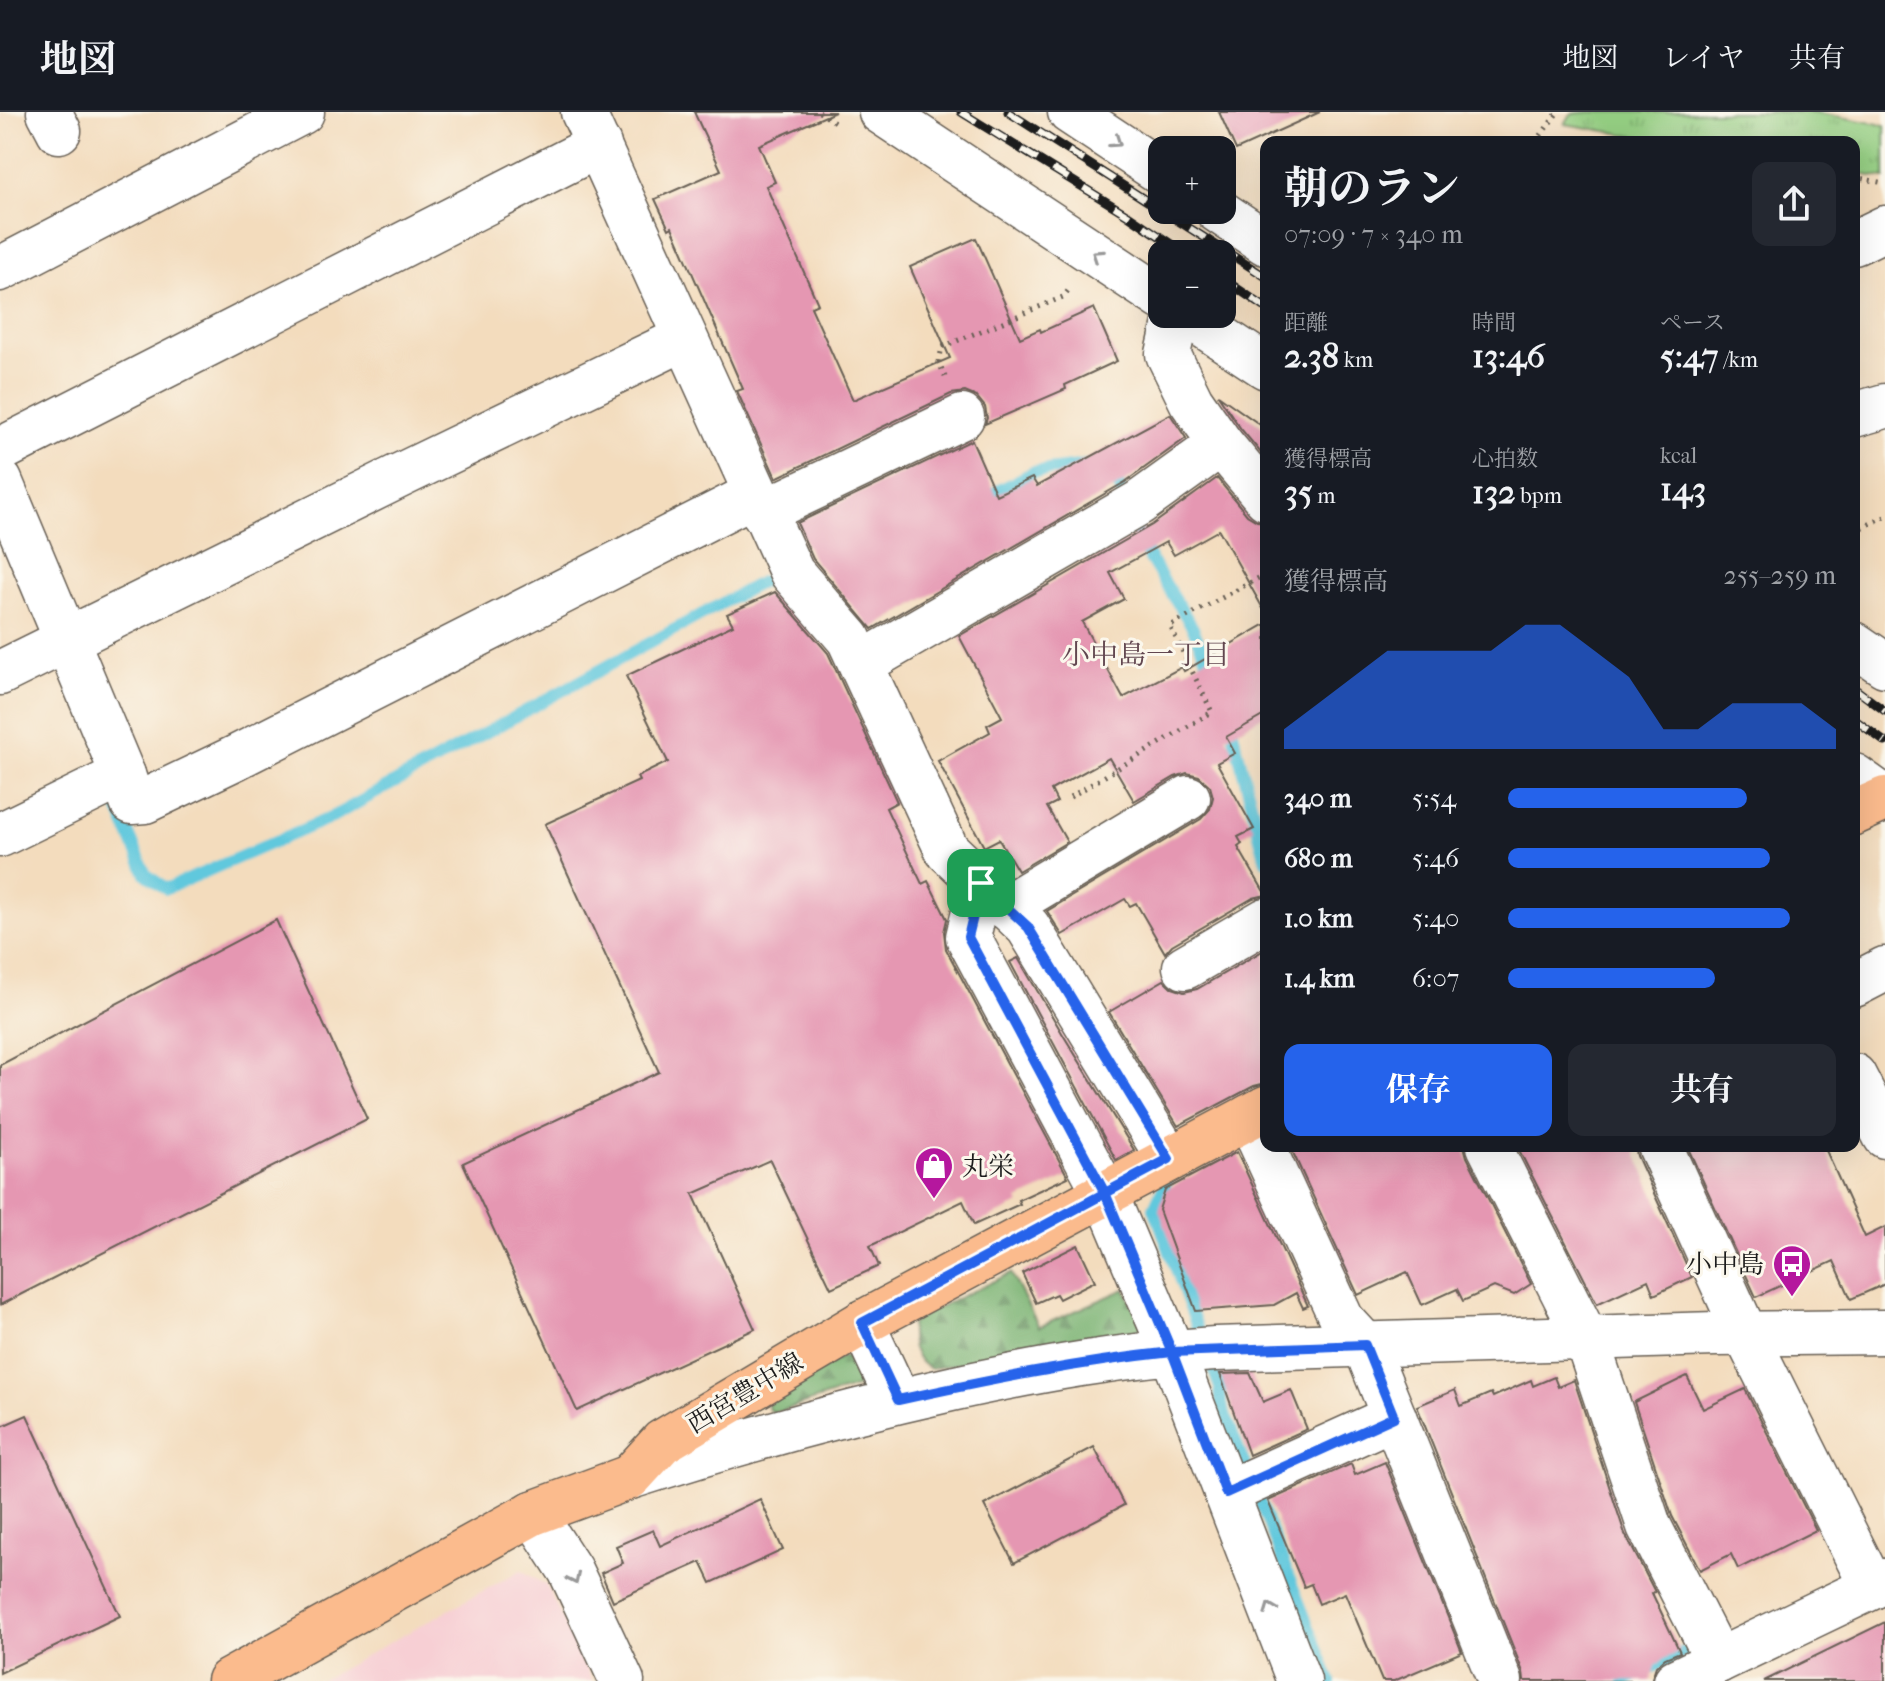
<!DOCTYPE html>
<html lang="ja">
<head>
<meta charset="utf-8">
<style>
  body { margin:0; font-family:"IM FELL French Canon","Noto Serif JP",serif; background:#242831; color:#f1f3f6; height:100vh; display:flex; flex-direction:column; font-size:30px; white-space:nowrap }
  * { box-sizing:border-box; margin:0 }
  p { font-size:26px; color:#9ea1a6 }
  .icon { flex:none; width:44px; height:44px; fill:none; stroke:currentColor; stroke-width:2; stroke-linecap:round; stroke-linejoin:round }
  .map { position:relative; flex:1; overflow:hidden }
  .panel { position:absolute; left:1260px; top:24px; width:600px; height:1016px; display:flex; flex-direction:column; background:#171b24; border-radius:16px; box-shadow:0 8px 32px #0002 }
  .panel>* { flex:none }
  .controls { position:absolute; left:1148px; top:24px; display:grid; gap:16px }
  .controls a { display:grid; place-items:center; width:88px; height:88px; border-radius:16px; background:#171b24; box-shadow:0 8px 32px #0002; font-size:40px }
  .pin { position:absolute; display:grid; place-items:center; width:68px; height:68px; color:#fff; margin:-34px; border-radius:16px; box-shadow:0 4px 12px #0006 }
  .round { display:grid; place-items:center; flex:none; width:84px; height:84px; border-radius:16px; background:#242831 }
  .head { display:flex; align-items:center; justify-content:space-between; height:136px; padding:0 24px }
  h1 { font-size:44px; font-weight:700; line-height:60px }
  .stats { display:grid; grid-template-columns:repeat(3,1fr); gap:12px; height:136px; padding:8px 24px }
  .stats div { display:grid; align-content:center }
  .stats b { font-size:34px; font-weight:700 }
  .stats small { font-size:22px; font-weight:400 }
  .stats p { font-size:22px }
  .chart { height:224px; padding:16px 24px }
  .chart p { display:flex; justify-content:space-between }
  .chart svg { width:100%; height:144px; margin-top:8px; fill:#2563eb; opacity:.7 }
  .button { display:flex; gap:16px; margin-top:auto; padding:16px 24px }
  .button a { flex:1; height:92px; border-radius:16px; background:#2563eb; color:#fff; font-size:32px; font-weight:700; line-height:92px; text-align:center }
  .button a+a { background:#242831; color:#f1f3f6 }
  ul { padding:0 24px; list-style:none; font-size:26px }
  li { display:grid; grid-template-columns:128px 96px 1fr; align-items:center; height:60px }
  li i { height:20px; border-radius:10px; background:#2563eb }
  header { display:flex; align-items:center; gap:48px; box-sizing:border-box; height:112px; padding:0 40px; background:#171b24; border-bottom:2px solid #363941 }
  header strong { font-size:38px }
  nav { display:flex; gap:44px; margin-inline-start:auto; font-size:28px }
  .map>svg:first-child { display:block }
  .built { fill:#f7cfd4 }
  .grass { fill:url(#grass-tufts); stroke:#58754f; stroke-width:2 }
  .forest { fill:url(#forest-firs); stroke:#4a6646; stroke-width:2 }
  .lines { fill:none; stroke-linecap:round; stroke-linejoin:round }
  .stream { stroke:#60c8dd; stroke-width:12 }
  .building { fill:#e597b2 }
  .minor-casing { stroke:#675f54; stroke-width:47 }
  .major-casing { stroke:#675f54; stroke-width:47 }
  .path { stroke:#675f54; stroke-width:5; stroke-dasharray:2 6; stroke-linecap:butt }
  .minor { stroke:#fff; stroke-width:44 }
  .major { stroke:#fbbb8d; stroke-width:44 }
  .rail-casing { stroke:#1c1c1c; stroke-width:9 }
  .rail { stroke:#fbf7ec; stroke-width:6; stroke-dasharray:18; stroke-linecap:butt }
  .oneway { stroke:#999 }
  .route-casing { stroke:#fff; stroke-width:16 }
  .route { stroke:#2563eb; stroke-width:10 }
  .labels { text-anchor:middle; dominant-baseline:central; stroke-width:6; stroke-linejoin:round; paint-order:stroke }
  .poi-label { font-size:26px; fill:#1c1c1c; stroke:#fbf7ec; text-anchor:start }
  .street-label { font-size:26px; fill:#1c1c1c; stroke:#fbf7ec }
  .neighbourhood-label { font-size:28px; fill:#624750; stroke:#fbf7ec }
</style>
</head>
<body>
<header>
<strong>地図</strong>
<nav><a>地図</a><a>レイヤ</a><a>共有</a></nav>
</header>
<div class="map">
<svg width="1885" height="1569" viewBox="0 0 1885 1569">
  <defs>
    <pattern id="grass-tufts" width="24" height="20" patternUnits="userSpaceOnUse" patternTransform="scale(2)"><rect width="24" height="20" fill="#94ce82"/><path d="M3 7l-1-3M5 7V3M7 7l1-3M15 17l-1-3M17 17v-4M19 17l1-3" fill="none" stroke="#7fb070"/></pattern>
    <pattern id="forest-firs" width="22" height="20" patternUnits="userSpaceOnUse" patternTransform="scale(2)"><rect width="22" height="20" fill="#77b170"/><path d="M5 1l3.5 6h-7zM16 11l3.5 6h-7z" fill="#618f5b"/></pattern>
  </defs>
  <rect width="100%" height="100%" fill="#fbf7ec"/>
  <filter id="ink" filterUnits="userSpaceOnUse"><feTurbulence type="fractalNoise" baseFrequency=".0125" numOctaves="2"/><feDisplacementMap in="SourceGraphic" scale="16" xChannelSelector="R" yChannelSelector="G"/><feConvolveMatrix kernelMatrix="1 2 1 2 8 2 1 2 1" color-interpolation-filters="sRGB"/></filter>
  <filter id="wash" filterUnits="userSpaceOnUse"><feTurbulence type="fractalNoise" baseFrequency=".006" numOctaves="4" result="noise"/><feDisplacementMap in="SourceGraphic" scale="32" xChannelSelector="R" yChannelSelector="G"/><feGaussianBlur stdDeviation="1.8" result="paint"/><feColorMatrix in="noise" values="0 0 0 0 0 0 0 0 0 0 0 0 0 0 0 0 0 1.4 0 .05"/><feComposite in="paint" operator="in"/></filter>
  <g filter="url(#wash)">
    <rect width="100%" height="100%" fill="#f3dcbd"/>
    <polygon class="built" points="521,1458 546,1473 592,1569 320,1569"/>
    <polygon class="grass" points="1589,0 1813,0 1885,13 1885,66 1854,61 1854,30 1670,30 1565,12 1571,2"/>
    <g class="forest">
      <path d="M1011,1161l28,54 86,-38 18,40 -213,40c-17,-10 -20,-25 -19,-44l11,-10z"/>
      <polygon points="844,1244 856,1244 866,1264 862,1273 781,1299 773,1300 769,1298 767,1293"/>
    </g>
    <g class="lines">
      <g class="stream">
        <polyline points="1110,362 1116,367 1144,437 1193,516 1212,561"/>
        <polyline points="981,388 1033,360 1087,353"/>
        <polyline points="1230,608 1266,749"/>
        <polyline points="118,696 146,762 166,777 332,705 761,470 784,465"/>
        <polyline points="1169,1063 1154,1096 1202,1229"/>
        <polyline points="1209,1246 1220,1276 1221,1292 1330,1569"/>
        <polyline points="1624,1569 1701,1532"/>
      </g>
    </g>
    <g id="blocks">
      <g class="building">
        <polygon points="694,0 835,0 759,33 775,70 766,74 818,192 811,195 853,288 950,246 910,155 976,126 1020,226 1040,217 1041,220 1094,196 1117,249 1065,273 1066,277 985,312 987,306 985,295 977,285 965,280 951,282 776,366 737,279 743,277 672,115 669,117 655,87 721,58"/>
        <polygon points="1219,0 1320,0 1236,38"/>
        <polygon points="1218,283 1266,317 1266,347 1241,317"/>
        <polygon points="1170,302 1186,326 1125,370 872,517 813,447 797,411 972,328 996,383 1032,366 1037,374"/>
        <polygon points="1217,366 1247,403 1257,409 1266,410 1266,502 1219,418 1174,443 1166,430 1110,461 1124,487 1082,510 1123,586 1182,555 1184,559 1266,512 1266,602 1226,625 1235,641 1217,651 1254,717 1238,725 1242,732 1238,735 1266,783 1253,786 1172,833 1165,841 1136,791 1130,794 1125,787 1062,823 1047,799 1201,707 1210,697 1213,685 1210,674 1199,664 1187,661 1175,665 1134,689 1109,646 1051,678 1057,690 1047,695 1067,730 1018,759 999,727 984,735 938,649 990,620 987,613 1002,605 959,524 1152,413"/>
        <polygon points="775,480 828,541 897,690 886,696 922,772 928,769 947,807 944,820 946,837 1068,1065 1018,1088 1020,1092 974,1113 963,1089 870,1134 879,1154 831,1176 770,1048 693,1082 755,1217 577,1299 463,1051 659,960 545,712 639,669 637,665 668,650 626,564 733,513 727,502"/>
        <polygon points="276,808 367,1007 0,1193 0,953"/>
        <polygon points="1266,837 1266,971 1254,974 1178,1014 1109,900 1164,868 1172,876 1184,880 1197,877"/>
        <polygon points="1018,846 1065,926 1134,1038 1116,1048 1010,850"/>
        <polygon points="1290,1034 1464,1034 1467,1045 1531,1172 1514,1183 1494,1175 1463,1189 1457,1177 1422,1193 1407,1160 1358,1183"/>
        <polygon points="1517,1034 1635,1034 1637,1044 1692,1165 1654,1183 1648,1168 1597,1192"/>
        <polygon points="1687,1034 1824,1034 1865,1125 1885,1115 1885,1172 1851,1187 1834,1149 1756,1185"/>
        <polygon points="1237,1040 1308,1194 1303,1196 1296,1181 1274,1193 1196,1199 1159,1098 1165,1078"/>
        <polygon points="1078,1133 1095,1169 1059,1187 1056,1182 1036,1191 1022,1161"/>
        <polygon points="1250,1261 1263,1290 1291,1278 1307,1317 1249,1343 1220,1262"/>
        <polygon points="1687,1264 1703,1297 1745,1277 1816,1418 1738,1457 1731,1442 1700,1458 1672,1404 1634,1290"/>
        <polygon points="1554,1265 1558,1275 1574,1268 1625,1422 1655,1480 1652,1481 1680,1540 1665,1546 1656,1554 1651,1569 1524,1569 1523,1560 1417,1294 1455,1278 1461,1294 1491,1281 1493,1285 1531,1268 1533,1274"/>
        <polygon points="27,1303 120,1504 0,1561 0,1315"/>
        <polygon points="1094,1335 1124,1393 1014,1451 984,1393"/>
        <polygon points="1385,1350 1462,1540 1394,1569 1382,1569 1345,1481 1319,1492 1311,1472 1304,1475 1268,1389 1351,1352 1355,1363"/>
        <polygon points="760,1387 783,1438 711,1471 701,1450 613,1489 601,1461 623,1451 616,1434 653,1418 660,1434"/>
        <polygon points="1885,1510 1885,1569 1764,1569"/>
      </g>
    </g>
  </g>
  <g filter="url(#ink)">
    <use href="#blocks" fill-opacity="0" stroke="#675f54" stroke-width="2"/>
    <g class="lines">
      <defs>
        <g id="minor">
          <polyline points="49,0 59,19"/>
          <polyline points="583,0 792,461 849,527 947,738 1028,815 1169,1047"/>
          <polyline points="881,0 1162,186"/>
          <polyline points="1070,0 1162,61"/>
          <polyline points="1217,98 1266,131"/>
          <polyline points="1854,131 1885,116"/>
          <polyline points="0,157 302,0"/>
          <polyline points="1177,202 1168,242 1191,289 1221,332 1266,386"/>
          <polyline points="1186,202 1266,255"/>
          <polyline points="1854,303 1885,294"/>
          <polyline points="0,338 599,33"/>
          <polyline points="0,369 123,663 132,690 145,689 235,646 755,382"/>
          <polyline points="763,400 962,305"/>
          <polyline points="1854,532 1885,553"/>
          <polyline points="861,552 1139,391 1221,332"/>
          <polyline points="0,561 397,365 685,226"/>
          <polyline points="1854,664 1885,686"/>
          <polyline points="0,723 123,663"/>
          <polyline points="981,771 968,825 1105,1081 1172,1240 1299,1569"/>
          <polyline points="1006,795 1188,686"/>
          <polyline points="1185,855 1266,808"/>
          <polyline points="1854,873 1885,857"/>
          <polyline points="1854,964 1885,1024"/>
          <polyline points="1249,1005 1342,1208 1365,1233 1500,1569"/>
          <polyline points="1489,1034 1586,1226 1649,1414 1718,1549"/>
          <polyline points="1660,1034 1745,1221 1872,1475"/>
          <polyline points="862,1211 898,1288"/>
          <path d="M630,1365c105,-34 213,-64 321,-88 87,-19 174,-35 264,-40l501,-15 169,-2"/>
          <polyline points="1226,1381 1394,1305"/>
          <polyline points="533,1401 570,1458 622,1569"/>
          <polyline points="1676,1569 1885,1469"/>
        </g>
        <g id="major">
          <polyline points="1854,701 1885,687"/>
          <polyline points="229,1569 533,1401 630,1365 662,1330 862,1211 1266,996"/>
        </g>
      </defs>
      <use href="#minor" class="minor-casing"/>
      <use href="#major" class="major-casing"/>
      <g class="path">
        <polyline points="819,0 838,12"/>
        <polyline points="1536,30 1558,0"/>
        <polyline points="1854,65 1884,71"/>
        <polyline points="945,265 939,250 942,235 1063,185 1071,175"/>
        <polyline points="1854,419 1885,405"/>
        <polyline points="1070,685 1212,600 1170,514 1266,462"/>
      </g>
      <use href="#minor" class="minor"/>
      <use href="#major" class="major"/>
      <defs>
        <g id="rail">
          <polyline points="961,0 1128,103 1186,142"/>
          <polyline points="1008,0 1266,165"/>
          <polyline points="1222,166 1266,196"/>
          <polyline points="1854,576 1885,599"/>
          <polyline points="1854,607 1885,630"/>
        </g>
      </defs>
      <use href="#rail" class="rail-casing"/>
      <use href="#rail" class="rail"/>
    </g>
    <defs><path id="oneway-chevron" d="M-2-3.5L2.5 0L-2 3.5" fill="none" stroke-width="1.6" stroke-linecap="round" stroke-linejoin="round" transform="scale(2)"/></defs>
    <g class="oneway">
      <use href="#oneway-chevron" transform="translate(1116 30) rotate(34)"/>
      <use href="#oneway-chevron" transform="translate(1097 143) rotate(-146)"/>
      <use href="#oneway-chevron" transform="translate(574 1467) rotate(64)"/>
      <use href="#oneway-chevron" transform="translate(1270 1496) rotate(-111)"/>
    </g>
  </g>
  <g class="lines" filter="url(#ink)">
    <defs>
      <path id="route" d="M981,771l-13,54 137,256 67,159 193,-7 29,72 -168,76 -54,-141c-93,10 -183,28 -274,48l-36,-77 307,-164 -141,-232 -47,-44"/>
    </defs>
    <use href="#route" class="route-casing"/>
    <use href="#route" class="route"/>
  </g>
  <defs>
    <symbol id="shop-pin" viewBox="-11 -11 22 30"><path d="M0 17L-7.5 6A9.5 9.5 0 1 1 7.5 6Z" fill="#b5179e" stroke="#fbf7ec"/><path d="M-5-2.5h2.3a2.7 3.5 0 0 1 5.4 0H5L5.5 6h-11ZM-1.5-2.5h3a1.5 2.3 0 0 0-3 0Z" fill="#fff"/></symbol>
    <symbol id="bus-pin" viewBox="-11 -11 22 30"><path d="M0 17L-7.5 6A9.5 9.5 0 1 1 7.5 6Z" fill="#b5179e" stroke="#fbf7ec"/><path d="M-5-6H5V4H4V6H2V4H-2V6H-4V4H-5ZM-3.5-4V0h7V-4ZM-3.5 1.2v1.5H-2V1.2ZM2 1.2v1.5H3.5V1.2Z" fill="#fff"/></symbol>
  </defs>
  <g fill-rule="evenodd">
    <use href="#shop-pin" x="912" y="1032" width="44" height="60"/>
    <use href="#bus-pin" x="1770" y="1130" width="44" height="60"/>
  </g>
  <g class="labels">
    <g class="poi-label">
      <text x="962" y="1054">丸栄</text>
      <text x="1764" y="1152" text-anchor="end">小中島</text>
    </g>
    <g class="street-label">
      <text transform="translate(745 1281) rotate(-31)">西宮豊中線</text>
    </g>
    <g class="neighbourhood-label">
      <text x="1146" y="542">小中島一丁目</text>
    </g>
  </g>
</svg>
<div class="controls">
<a>+</a>
<a>−</a>
</div>
<div class="pin" style="left:981px;top:771px;background:#1e9e55"><svg class="icon" aria-label="arrive" viewBox="0 0 24 24"><path d="M6 21V4h12l-3 4 3 4H6"/></svg></div>
<section class="panel">
<div class="head"><div><h1>朝のラン</h1><p>07:09 · 7 × 340 m</p></div><a class="round"><svg class="icon" aria-label="share" viewBox="0 0 24 24"><path d="M12 15V3M7 8l5-5 5 5M5 13v7h14v-7"/></svg></a></div>
<div class="stats">
<div><p>距離</p><b>2.38<small> km</small></b></div>
<div><p>時間</p><b>13:46</b></div>
<div><p>ペース</p><b>5:47<small> /km</small></b></div>
</div>
<div class="stats">
<div><p>獲得標高</p><b>35<small> m</small></b></div>
<div><p>心拍数</p><b>132<small> bpm</small></b></div>
<div><p>kcal</p><b>143</b></div>
</div>
<div class="chart"><p><span>獲得標高</span>255–259 m</p>
<svg viewBox="0 0 160 44" preserveAspectRatio="none"><path d="M0 44V38L10 30L20 22L30 14L40 14L50 14L60 14L70 6L80 6L90 14L100 22L110 38L120 38L130 30L140 30L150 30L160 38V44z"/></svg>
</div>
<ul>
<li><b>340 m</b>5:54<i style="width:73%"></i></li>
<li><b>680 m</b>5:46<i style="width:80%"></i></li>
<li><b>1.0 km</b>5:40<i style="width:86%"></i></li>
<li><b>1.4 km</b>6:07<i style="width:63%"></i></li>
</ul>
<div class="button"><a>保存</a><a>共有</a></div>
</section>
</div>
</body>
</html>
